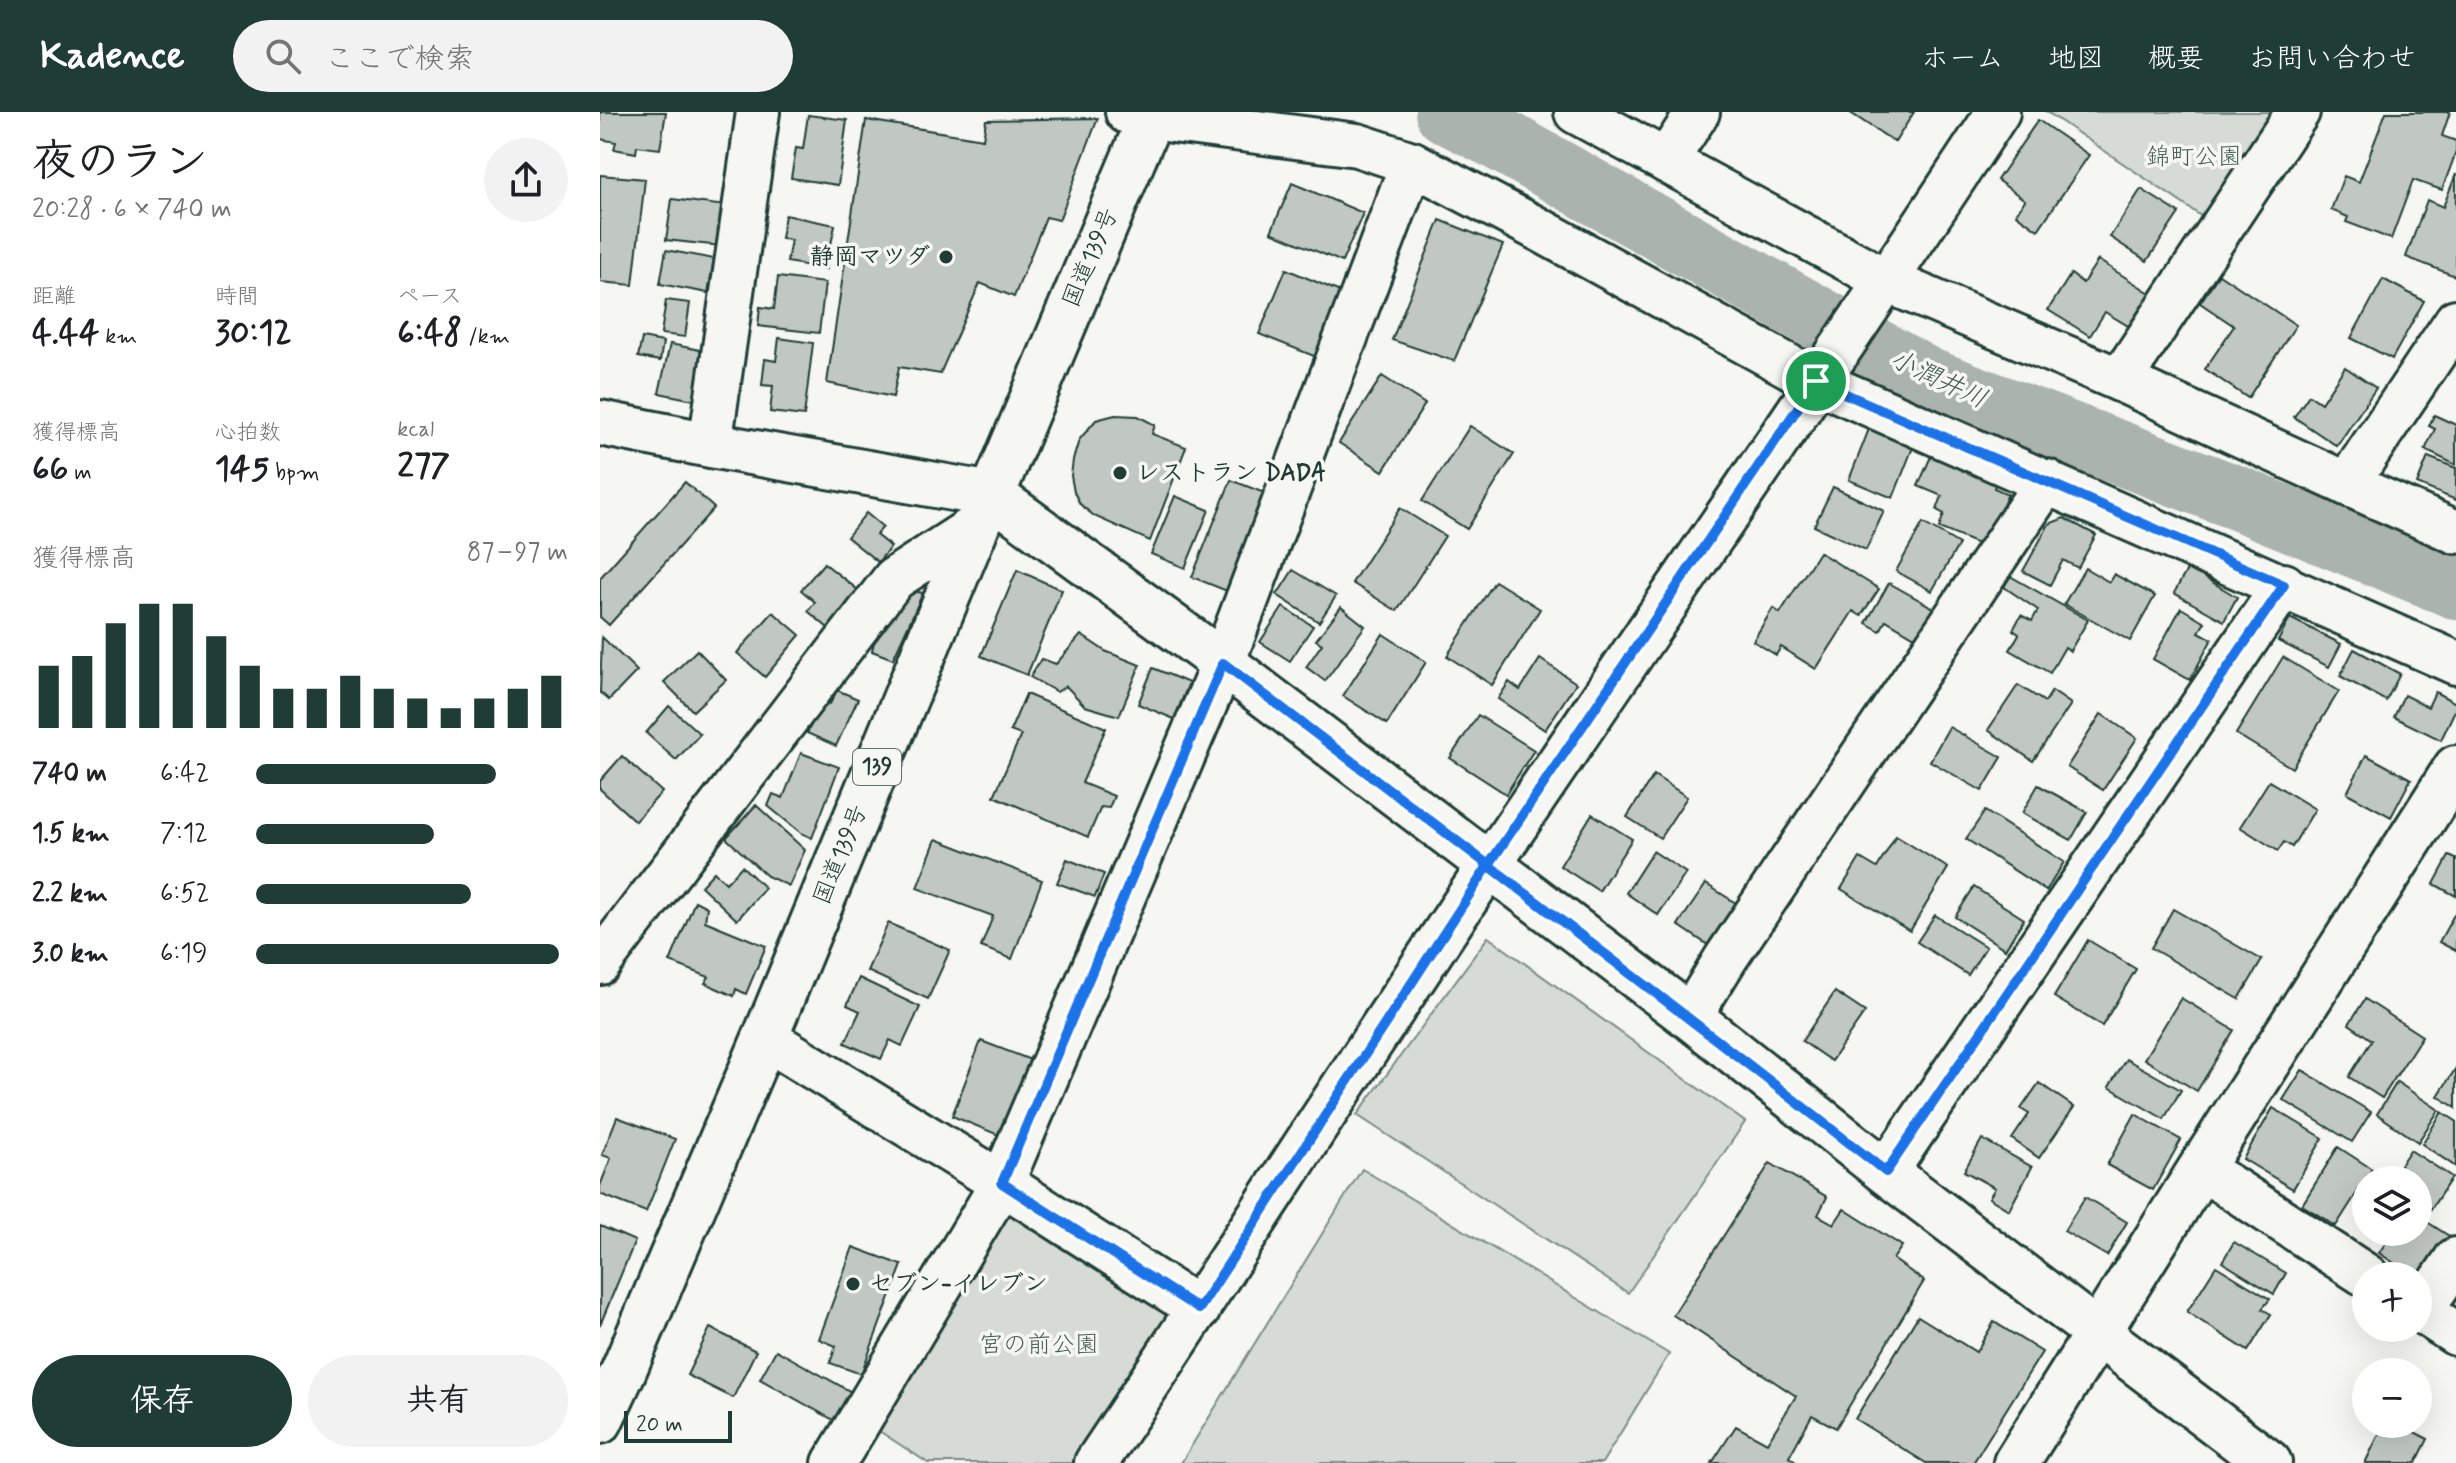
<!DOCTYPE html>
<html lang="ja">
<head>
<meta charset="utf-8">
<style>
  body { margin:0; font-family:Mynerve,"Klee One",sans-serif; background:#f2f2f2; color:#202124; height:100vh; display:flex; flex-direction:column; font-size:30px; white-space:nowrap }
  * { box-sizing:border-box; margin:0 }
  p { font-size:26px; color:#757577 }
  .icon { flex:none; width:44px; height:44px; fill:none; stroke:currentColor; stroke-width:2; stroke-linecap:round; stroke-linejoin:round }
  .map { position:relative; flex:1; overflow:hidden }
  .drawer { display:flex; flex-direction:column; background:#fff; width:600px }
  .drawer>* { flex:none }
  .controls { position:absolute; left:1752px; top:1054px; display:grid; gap:16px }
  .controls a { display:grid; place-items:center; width:80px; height:80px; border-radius:50%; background:#fff; box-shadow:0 8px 32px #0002; font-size:40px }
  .scale { position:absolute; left:24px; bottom:20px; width:108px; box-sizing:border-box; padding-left:8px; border:4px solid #1f3d34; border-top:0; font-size:22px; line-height:28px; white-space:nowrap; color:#1f3d34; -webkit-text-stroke:6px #f6f6f2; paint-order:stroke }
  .pin { position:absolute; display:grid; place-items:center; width:68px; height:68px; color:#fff; margin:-34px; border:4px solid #fff; border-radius:50%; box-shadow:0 2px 8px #0007 }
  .round { display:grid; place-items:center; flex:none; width:84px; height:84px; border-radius:42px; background:#f2f2f2 }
  .overview { display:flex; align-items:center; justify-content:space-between; height:136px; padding:0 32px }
  h1 { font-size:44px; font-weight:700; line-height:60px }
  .figures { display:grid; grid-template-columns:repeat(3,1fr); gap:12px; height:136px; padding:8px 32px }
  .figures div { display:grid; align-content:center }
  .figures b { font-size:34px; font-weight:700 }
  .figures small { font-size:22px; font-weight:400 }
  .figures p { font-size:22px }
  .chart { height:224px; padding:16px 32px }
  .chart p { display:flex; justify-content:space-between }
  .chart svg { width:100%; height:144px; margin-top:8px; stroke:#1f3d34; stroke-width:6 }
  .cta { display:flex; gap:16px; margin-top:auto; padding:16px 32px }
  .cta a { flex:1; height:92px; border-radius:48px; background:#1f3d34; color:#fff; font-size:32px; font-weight:700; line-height:92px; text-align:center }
  .cta a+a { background:#f2f2f2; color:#202124 }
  ul { padding:0 32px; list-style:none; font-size:26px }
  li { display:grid; grid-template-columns:128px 96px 1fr; align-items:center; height:60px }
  li i { height:20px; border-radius:10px; background:#1f3d34 }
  header { display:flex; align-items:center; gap:48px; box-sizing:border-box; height:112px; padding:0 40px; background:#1f3d34; color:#fff }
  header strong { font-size:38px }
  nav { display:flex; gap:44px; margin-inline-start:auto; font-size:28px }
  .search { width:560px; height:72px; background:#f2f2f2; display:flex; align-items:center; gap:20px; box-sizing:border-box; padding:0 28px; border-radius:44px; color:#757577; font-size:30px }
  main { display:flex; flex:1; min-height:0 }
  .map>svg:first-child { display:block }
  .green { fill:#d6dbd6; stroke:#7a8c85; stroke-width:2 }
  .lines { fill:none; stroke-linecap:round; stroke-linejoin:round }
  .river { stroke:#aab3ae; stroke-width:64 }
  .building { fill:#c1c8c3; stroke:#1f3d34; stroke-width:2 }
  .street-casing { stroke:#1f3d34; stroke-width:48 }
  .secondary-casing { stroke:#1f3d34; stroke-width:50 }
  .highway-casing { stroke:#1f3d34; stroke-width:50 }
  .street { stroke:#f6f6f2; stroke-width:42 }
  .secondary { stroke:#f6f6f2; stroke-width:44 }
  .highway { stroke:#f6f6f2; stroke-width:44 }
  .route-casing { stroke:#fff; stroke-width:16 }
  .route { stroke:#1a73e8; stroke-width:10 }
  .poi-dot { fill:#1f3d34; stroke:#f6f6f2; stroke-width:3 }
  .labels { text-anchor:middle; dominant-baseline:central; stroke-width:7; stroke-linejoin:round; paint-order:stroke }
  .shield { fill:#f6f6f2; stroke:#60746d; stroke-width:2 }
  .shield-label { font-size:22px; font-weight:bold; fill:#1f3d34 }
  .park-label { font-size:24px; fill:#445d54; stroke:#f6f6f2 }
  .poi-label { font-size:24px; font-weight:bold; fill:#1f3d34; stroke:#f6f6f2; text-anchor:start }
  .street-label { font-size:24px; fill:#1f3d34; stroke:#f6f6f2 }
  .water-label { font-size:26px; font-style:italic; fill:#425a52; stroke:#f6f6f2 }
</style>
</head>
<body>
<header>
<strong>Kadence</strong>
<div class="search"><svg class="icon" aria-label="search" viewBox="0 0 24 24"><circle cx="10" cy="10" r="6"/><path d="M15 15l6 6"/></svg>ここで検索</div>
<nav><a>ホーム</a><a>地図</a><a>概要</a><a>お問い合わせ</a></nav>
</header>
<main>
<section class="drawer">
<div class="overview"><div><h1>夜のラン</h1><p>20:28 · 6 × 740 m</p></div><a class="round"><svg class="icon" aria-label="share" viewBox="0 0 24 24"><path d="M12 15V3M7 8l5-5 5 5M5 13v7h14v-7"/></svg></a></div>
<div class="figures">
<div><p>距離</p><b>4.44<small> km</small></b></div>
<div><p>時間</p><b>30:12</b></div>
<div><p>ペース</p><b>6:48<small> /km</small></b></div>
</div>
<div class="figures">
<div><p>獲得標高</p><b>66<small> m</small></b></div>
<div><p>心拍数</p><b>145<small> bpm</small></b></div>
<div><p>kcal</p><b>277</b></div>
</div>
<div class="chart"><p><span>獲得標高</span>87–97 m</p>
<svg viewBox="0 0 160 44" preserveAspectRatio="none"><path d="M5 44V25M15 44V22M25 44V12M35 44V6M45 44V6M55 44V16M65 44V25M75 44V32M85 44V32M95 44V28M105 44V32M115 44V35M125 44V38M135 44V35M145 44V32M155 44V28"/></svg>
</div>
<ul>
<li><b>740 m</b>6:42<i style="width:77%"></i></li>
<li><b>1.5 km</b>7:12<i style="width:57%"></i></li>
<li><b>2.2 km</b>6:52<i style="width:69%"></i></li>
<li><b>3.0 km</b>6:19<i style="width:97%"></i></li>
</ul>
<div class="cta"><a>保存</a><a>共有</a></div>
</section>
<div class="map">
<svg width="1856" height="1351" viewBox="0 0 1856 1351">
  <rect width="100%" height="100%" fill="#f6f6f2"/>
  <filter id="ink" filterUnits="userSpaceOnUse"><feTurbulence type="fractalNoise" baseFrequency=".0125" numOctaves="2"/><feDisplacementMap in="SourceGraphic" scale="16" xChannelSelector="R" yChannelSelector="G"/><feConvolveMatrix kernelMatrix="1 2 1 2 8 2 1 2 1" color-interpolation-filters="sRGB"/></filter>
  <g filter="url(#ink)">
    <g class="green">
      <polygon points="1447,0 1680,0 1607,108"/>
      <polygon points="888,825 1145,1010 1028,1181 757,1003"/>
      <polygon points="762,1057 1069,1242 1002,1351 581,1351"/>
      <polygon points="404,1082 583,1200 491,1351 328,1351 270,1313"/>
    </g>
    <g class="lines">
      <polyline class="river" points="847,0 896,25 1326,267 1640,387 1856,475"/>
    </g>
    <g class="building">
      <polygon points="0,0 66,0 60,37 37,34 36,41 14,37 16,30 0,27"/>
      <polygon points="1249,0 1314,0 1295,30"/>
      <polygon points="1786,0 1850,0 1842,24 1856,29 1856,40 1842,78 1813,68 1791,127 1746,110 1748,105 1731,98 1744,64 1759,70"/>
      <polygon points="208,3 247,8 238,73 191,66 196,36 203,37"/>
      <polygon points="498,6 459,108 446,105 414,185 380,171 340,262 299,255 293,285 227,271 266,8 383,27 386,8"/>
      <polygon points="1438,8 1489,43 1438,118 1416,102 1425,88 1397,68"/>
      <polygon points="1856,62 1856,161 1855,164 1806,145 1827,88 1843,95"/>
      <polygon points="0,63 45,67 33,173 0,170"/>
      <polygon points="692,71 763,101 742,150 671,120"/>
      <polygon points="1541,77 1579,101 1547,149 1510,125"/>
      <polygon points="72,87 126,94 121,134 66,128"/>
      <polygon points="185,103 235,113 226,157 187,150 191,128 181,126"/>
      <polygon points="840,108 903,133 854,249 792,228"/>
      <polygon points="66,138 114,147 108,181 60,172"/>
      <polygon points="1498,148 1550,181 1530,215 1505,200 1490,224 1448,198 1471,162 1483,171"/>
      <polygon points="686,157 745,182 719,246 659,222"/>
      <polygon points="1619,162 1696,213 1648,286 1605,257 1634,214 1600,191"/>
      <polygon points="178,165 225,171 219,221 158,214 160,195 174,197"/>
      <polygon points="1783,167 1824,189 1792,247 1751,226"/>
      <polygon points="66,188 90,191 85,225 61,222"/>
      <polygon points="42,226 63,230 60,249 38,245"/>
      <polygon points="179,226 213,231 204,304 170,300 173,274 162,273 165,247 176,249"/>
      <polygon points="70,232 110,240 99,289 59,281"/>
      <polygon points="1745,255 1776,276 1737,334 1694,305 1709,283 1721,291"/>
      <polygon points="782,264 825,292 783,359 739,331"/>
      <polygon points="515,303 538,304 555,313 552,322 586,335 550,429 494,404 480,392 474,380 471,364 473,348 479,328 496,308"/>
      <polygon points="1834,303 1856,313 1856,353 1825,338 1835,317 1829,314"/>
      <polygon points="870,314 914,342 867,417 822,389"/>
      <polygon points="1269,317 1313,335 1293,386 1249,368"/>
      <polygon points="1332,342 1396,369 1394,376 1408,382 1385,435 1339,416 1344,402 1337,398 1342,384 1318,374"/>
      <polygon points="1828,345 1856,356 1856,388 1817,372"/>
      <polygon points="631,368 667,382 627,479 592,465"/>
      <polygon points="85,370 114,396 9,513 0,505 0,466"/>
      <polygon points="1233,375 1284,399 1266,438 1214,414"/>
      <polygon points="575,384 609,398 585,456 551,442"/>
      <polygon points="800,396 845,424 797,499 752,471"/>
      <polygon points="266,401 283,415 276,423 291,435 278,450 247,425"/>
      <polygon points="1464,406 1496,423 1478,456 1463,448 1450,473 1423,459 1449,412"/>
      <polygon points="1323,411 1359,432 1332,479 1296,459"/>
      <polygon points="1219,440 1279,477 1261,504 1253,499 1216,557 1181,535 1176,543 1153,529 1173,496 1180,501"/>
      <polygon points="224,451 258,478 228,516 208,499 215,490 201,478"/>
      <polygon points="1485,456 1509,470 1514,462 1555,484 1530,529 1464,492"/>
      <polygon points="1588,456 1637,485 1624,509 1574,481"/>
      <polygon points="417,458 462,478 427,563 381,544"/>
      <polygon points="693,458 736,484 719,510 677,483"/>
      <polygon points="1410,464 1488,508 1470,539 1465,535 1450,561 1410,538 1419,522 1413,518 1421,503 1432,509 1438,498 1404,475"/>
      <polygon points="895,469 940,497 892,573 847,544"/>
      <polygon points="1289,471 1337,498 1320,528 1286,508 1280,519 1266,511"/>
      <polygon points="307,478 323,481 293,547 272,539 278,511"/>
      <polygon points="683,495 713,514 690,549 660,530"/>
      <polygon points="741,495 765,514 725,569 706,555 722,532 716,528"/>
      <polygon points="1581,496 1605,510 1599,520 1612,527 1590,568 1553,547"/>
      <polygon points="173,500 200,523 165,565 137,541"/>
      <polygon points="1690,506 1741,532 1729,555 1678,529"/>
      <polygon points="783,522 826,550 787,612 743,584"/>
      <polygon points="481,523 505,539 540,553 519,604 485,594 466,574 457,580 430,565 441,547 456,552"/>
      <polygon points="2,525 37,559 9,588 0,580"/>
      <polygon points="1754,537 1800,562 1786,589 1740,564"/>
      <polygon points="97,538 126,568 93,599 64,570"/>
      <polygon points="1683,545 1739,579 1692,656 1636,622"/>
      <polygon points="940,547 976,571 945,618 898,587 909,570 920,578"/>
      <polygon points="553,556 589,571 574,607 538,592"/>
      <polygon points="1418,573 1445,590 1452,579 1471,592 1433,649 1388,618"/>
      <polygon points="237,578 258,587 236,634 207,621 223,589 230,592"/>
      <polygon points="1835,580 1856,591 1856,596 1841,628 1794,605 1804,583 1828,595"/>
      <polygon points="426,582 506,616 482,671 514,684 509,696 501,695 488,725 394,684 421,623 410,619"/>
      <polygon points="69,594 100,622 76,648 46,621"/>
      <polygon points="1501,602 1537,626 1503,678 1467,655"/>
      <polygon points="878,603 934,638 906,682 850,646"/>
      <polygon points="1349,615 1402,645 1382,679 1330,649"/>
      <polygon points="201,641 239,655 212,726 201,721 168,694 173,682 183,686"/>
      <polygon points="1766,643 1811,667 1791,705 1747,681"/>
      <polygon points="22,644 62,680 35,709 0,677 0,669"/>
      <polygon points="1054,663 1087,685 1060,726 1027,705"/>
      <polygon points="1669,669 1715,697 1692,735 1684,730 1678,739 1640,715"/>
      <polygon points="1438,673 1487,700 1471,728 1422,701"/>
      <polygon points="156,693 205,738 189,774 167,764 126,726"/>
      <polygon points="1385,699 1464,750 1446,779 1366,727"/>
      <polygon points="992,702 1032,727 999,779 960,754"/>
      <polygon points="1296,724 1348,756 1310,819 1241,777 1260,746 1277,756"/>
      <polygon points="336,727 442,768 412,847 381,835 393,804 317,776"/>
      <polygon points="1053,739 1086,761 1058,803 1026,781"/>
      <polygon points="1849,744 1856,747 1856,784 1834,772"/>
      <polygon points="467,747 504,762 495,785 457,771"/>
      <polygon points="142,754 165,776 137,808 101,774 114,760 126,771"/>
      <polygon points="1106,772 1139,793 1111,835 1078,813"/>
      <polygon points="1374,775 1424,807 1405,837 1355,805"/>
      <polygon points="95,789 107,795 105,809 166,834 146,882 136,877 134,884 105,871 109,865 70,850"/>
      <polygon points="1573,797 1662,848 1639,887 1551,836"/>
      <polygon points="1855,801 1856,802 1856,839 1839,830"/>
      <polygon points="1335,803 1386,835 1368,863 1317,830"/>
      <polygon points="288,811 350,838 328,887 267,859"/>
      <polygon points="1488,828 1536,857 1502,914 1454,885"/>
      <polygon points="259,866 320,895 302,934 290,928 281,947 245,931 260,899 247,893"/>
      <polygon points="1235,880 1265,900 1231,949 1202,929"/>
      <polygon points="1581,886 1634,918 1597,979 1544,947"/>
      <polygon points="1765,887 1822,924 1782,986 1749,965 1772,928 1749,912"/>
      <polygon points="381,929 431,948 401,1024 352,1004"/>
      <polygon points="1526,947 1581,978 1564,1007 1509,975"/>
      <polygon points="1856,956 1856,996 1838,984"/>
      <polygon points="1702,958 1771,1000 1752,1030 1683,988"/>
      <polygon points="1797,970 1839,998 1818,1030 1777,1002"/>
      <polygon points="1439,971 1474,995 1439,1046 1412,1027 1429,1002 1421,997"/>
      <polygon points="1673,996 1723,1026 1693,1077 1643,1047"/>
      <polygon points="1842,1000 1856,1009 1856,1055 1822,1032"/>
      <polygon points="1535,1002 1581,1028 1553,1078 1507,1053"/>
      <polygon points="17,1005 75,1027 46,1100 0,1082 0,1074 11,1046 2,1043"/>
      <polygon points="1382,1027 1432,1055 1409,1098 1389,1086 1395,1076 1364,1059"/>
      <polygon points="1738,1035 1772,1057 1736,1114 1702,1093"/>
      <polygon points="1810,1038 1852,1065 1831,1097 1818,1088 1818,1068 1790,1068"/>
      <polygon points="1170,1051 1227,1085 1218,1103 1234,1112 1244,1097 1302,1134 1293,1147 1324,1169 1236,1316 1212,1303 1189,1345 1197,1351 1112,1351 1136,1314 1167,1331 1196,1284 1073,1203"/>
      <polygon points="1485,1085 1527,1110 1507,1144 1464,1119"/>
      <polygon points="1818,1104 1849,1124 1820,1168 1818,1164 1814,1164 1779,1141 1793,1120 1818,1120"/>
      <polygon points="0,1114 35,1129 0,1213"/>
      <polygon points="1634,1130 1686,1161 1674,1182 1622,1150"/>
      <polygon points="253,1135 302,1153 261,1262 230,1251 236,1234 219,1227"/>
      <polygon points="1616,1154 1670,1187 1662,1197 1671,1202 1648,1239 1587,1200"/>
      <polygon points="1318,1204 1376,1240 1394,1210 1442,1240 1373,1351 1326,1351 1255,1307"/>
      <polygon points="110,1216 156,1239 133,1286 87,1263"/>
      <polygon points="176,1238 253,1281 237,1310 160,1267"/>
      <polygon points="1784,1312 1799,1312 1828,1327 1816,1351 1765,1351"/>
    </g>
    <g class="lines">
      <defs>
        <g id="street">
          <polyline points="527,0 550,6 757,33 812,51 942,119 1216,269 1856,551"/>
          <polyline points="976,0 1287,169 1520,268 1747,372 1856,420"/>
          <polyline points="1066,49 1098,0"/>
          <polyline points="1520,268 1698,0"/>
          <polyline points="110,333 158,0"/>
          <polyline points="1747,372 1856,209"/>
          <polyline points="0,851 294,467 377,413"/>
          <polyline points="1090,905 1126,846 1447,369"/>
          <polyline points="165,926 402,1071 599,1197"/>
          <polyline points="1601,1056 1767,1164"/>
          <polyline points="1286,1060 1684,473"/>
          <polyline points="1818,1197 1856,1222"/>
          <polyline points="1821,1199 1856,1147"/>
          <polyline points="234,1351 402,1071 623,551 812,51"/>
          <path d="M496,1351c133,-199 261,-402 395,-600 168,-251 342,-498 507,-751"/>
        </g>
        <g id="secondary">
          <polyline points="0,311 110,333 392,383 623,551 1090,905 1286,1060 1669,1351"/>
          <polyline points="1416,1351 1601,1056 1856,656"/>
        </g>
        <polyline id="highway" points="0,1309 23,1260 165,926 377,413 392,383 553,0"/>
      </defs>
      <use href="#street" class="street-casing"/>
      <use href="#secondary" class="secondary-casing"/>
      <use href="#highway" class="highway-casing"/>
      <use href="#street" class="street"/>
      <use href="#secondary" class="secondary"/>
      <use href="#highway" class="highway"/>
    </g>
  </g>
  <g class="lines" filter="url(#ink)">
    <defs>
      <path id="route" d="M1216,269l-328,485 -289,443 -197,-126 221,-520c221,169 444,336 663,509l398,-587 -468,-204"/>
    </defs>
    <use href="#route" class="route-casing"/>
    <use href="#route" class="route"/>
  </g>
  <g class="poi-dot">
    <circle cx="346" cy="145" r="8"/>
    <circle cx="520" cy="361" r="8"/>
    <circle cx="253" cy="1172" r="8"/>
  </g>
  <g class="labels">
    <rect class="shield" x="253" y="637" width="48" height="36" rx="6"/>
    <g class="shield-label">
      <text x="277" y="655">139</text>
    </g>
    <g class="park-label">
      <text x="1594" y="45">錦町公園</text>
      <text x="439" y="1233">宮の前公園</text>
    </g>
    <g class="poi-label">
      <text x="330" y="145" text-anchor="end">静岡マツダ</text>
      <text x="536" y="361">レストラン DADA</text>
      <text x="269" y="1172">セブン-イレブン</text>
    </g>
    <g class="street-label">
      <text transform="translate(491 146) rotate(-67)">国道139号</text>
      <text transform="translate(241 743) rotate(-68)">国道139号</text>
    </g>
    <g class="water-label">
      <text transform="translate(1338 268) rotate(25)">小潤井川</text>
    </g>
  </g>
</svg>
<div class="controls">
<a><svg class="icon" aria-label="layers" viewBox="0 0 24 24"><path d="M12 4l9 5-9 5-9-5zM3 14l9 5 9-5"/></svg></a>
<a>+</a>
<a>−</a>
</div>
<div class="scale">20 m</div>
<div class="pin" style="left:1216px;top:269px;background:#1e9e55"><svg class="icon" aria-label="arrive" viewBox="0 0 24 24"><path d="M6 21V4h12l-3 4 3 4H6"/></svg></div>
</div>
</main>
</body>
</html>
